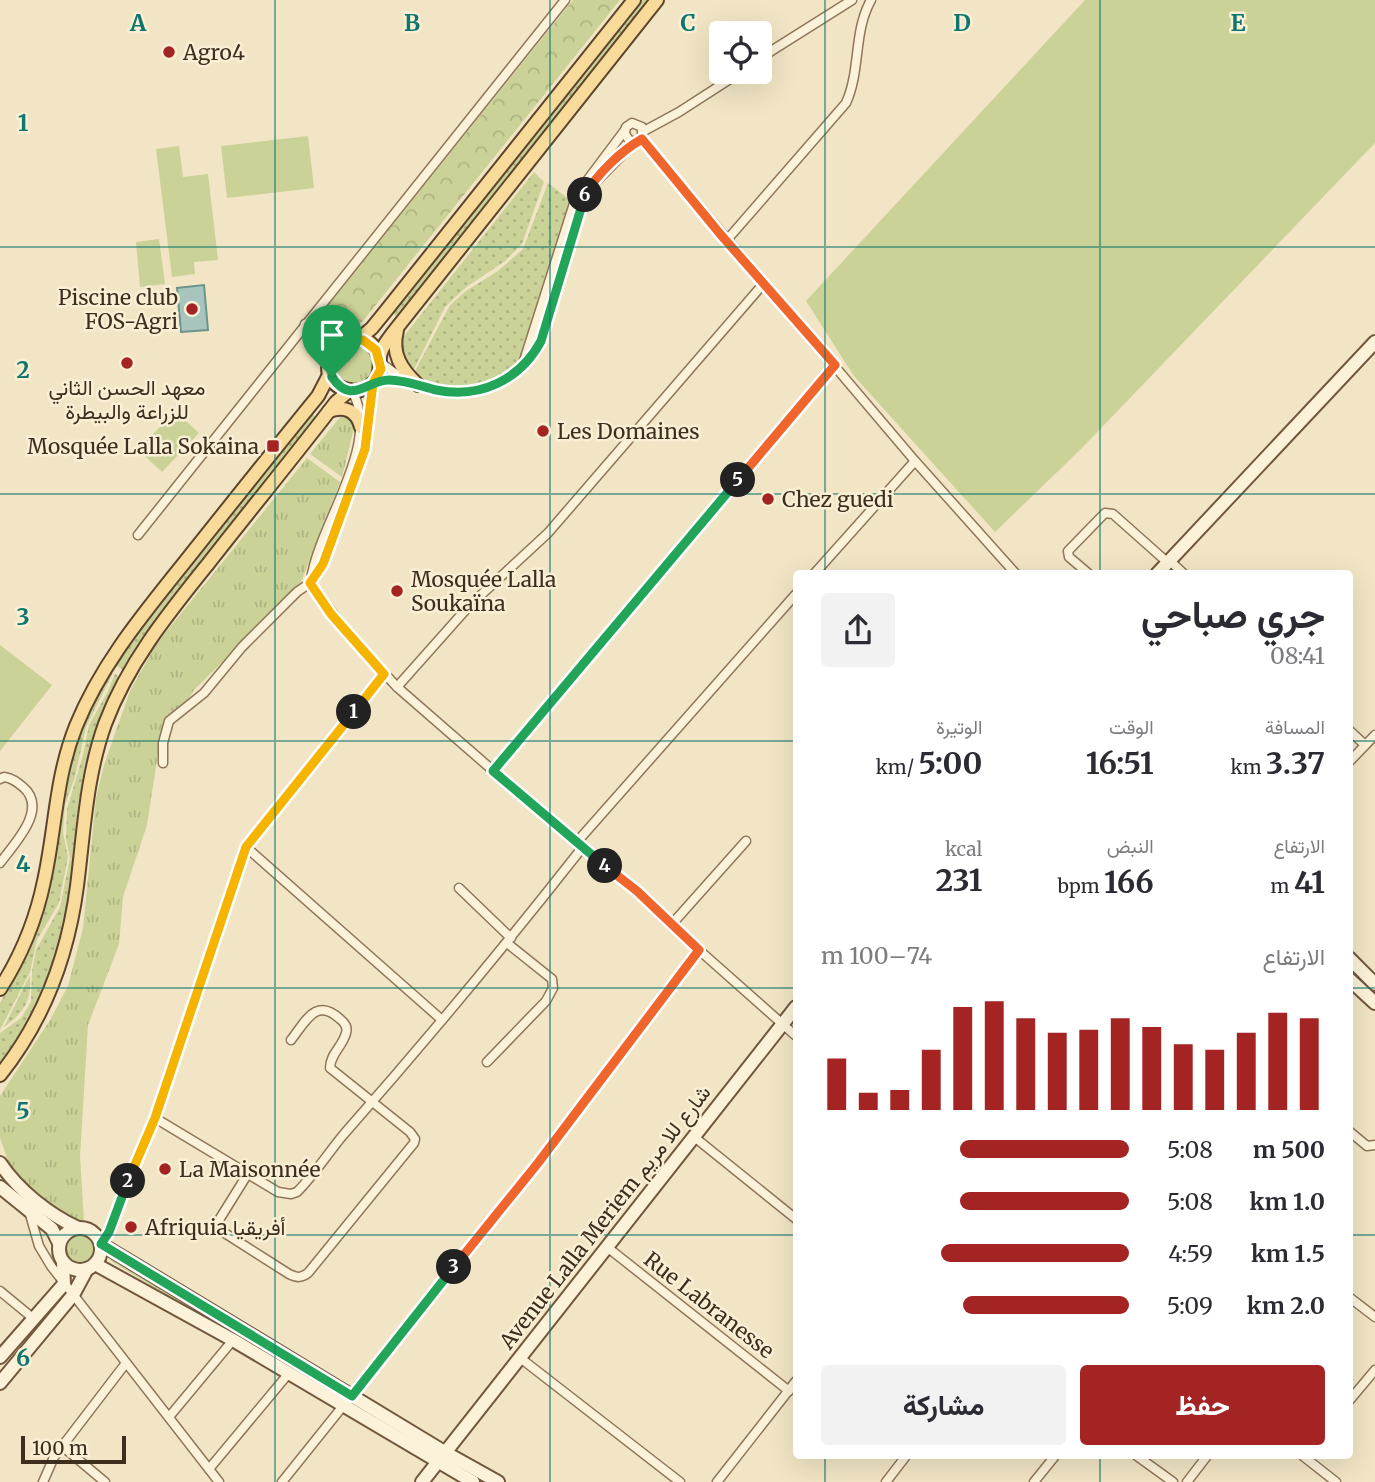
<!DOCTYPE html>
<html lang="ar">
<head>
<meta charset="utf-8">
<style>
  body { margin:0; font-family:Merriweather,Vazirmatn,serif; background:#f2f2f3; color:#2b2b33; direction:rtl; height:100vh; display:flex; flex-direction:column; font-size:26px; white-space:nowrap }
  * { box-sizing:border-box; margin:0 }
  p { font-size:23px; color:#7c7c81 }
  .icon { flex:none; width:38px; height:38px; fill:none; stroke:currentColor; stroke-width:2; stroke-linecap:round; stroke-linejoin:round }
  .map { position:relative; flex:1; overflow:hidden; direction:ltr }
  .sheet { position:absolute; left:793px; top:570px; width:560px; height:889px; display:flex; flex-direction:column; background:#fff; border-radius:7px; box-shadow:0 7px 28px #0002; direction:rtl }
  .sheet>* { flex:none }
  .controls { position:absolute; left:709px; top:21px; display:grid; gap:14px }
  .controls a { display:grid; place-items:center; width:63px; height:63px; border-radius:7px; background:#fff; box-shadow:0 7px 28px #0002; font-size:35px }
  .scale { position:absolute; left:21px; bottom:18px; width:105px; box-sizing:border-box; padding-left:7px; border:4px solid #3e2e1e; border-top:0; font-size:19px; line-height:24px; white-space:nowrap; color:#3e2e1e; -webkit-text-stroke:5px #f9efd5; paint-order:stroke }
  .pin { position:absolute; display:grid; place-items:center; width:60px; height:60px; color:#fff; margin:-72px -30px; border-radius:50% 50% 50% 0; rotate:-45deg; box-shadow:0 0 7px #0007 }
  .pin .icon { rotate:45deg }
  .km { position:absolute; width:35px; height:35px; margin:-18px; border-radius:50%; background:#222; color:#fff; font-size:19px; line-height:35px; text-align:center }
  .round { display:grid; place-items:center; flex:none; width:74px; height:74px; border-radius:7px; background:#f2f2f3 }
  .overview { display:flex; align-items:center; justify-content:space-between; height:119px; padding:0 28px }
  h1 { font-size:38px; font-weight:700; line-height:52px }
  .stats { display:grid; grid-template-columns:repeat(3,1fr); gap:10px; height:119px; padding:7px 28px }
  .stats div { display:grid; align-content:center }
  .stats b { font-size:30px; font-weight:700 }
  .stats small { font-size:19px; font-weight:400 }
  .stats p { font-size:19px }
  .chart { height:196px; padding:14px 28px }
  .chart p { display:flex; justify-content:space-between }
  .chart svg { width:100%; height:126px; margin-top:7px; stroke:#a32423; stroke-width:6 }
  .button { display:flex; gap:14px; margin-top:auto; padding:14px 28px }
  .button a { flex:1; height:80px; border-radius:7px; background:#a32423; color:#fff; font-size:28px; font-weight:700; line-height:80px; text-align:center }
  .button a+a { background:#f2f2f3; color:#2b2b33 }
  ul { padding:0 28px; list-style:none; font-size:23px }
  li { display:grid; grid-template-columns:112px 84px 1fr; align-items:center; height:52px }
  li i { height:18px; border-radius:9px; background:#a32423 }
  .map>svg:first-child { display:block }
  .grass { fill:url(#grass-tufts) }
  .forest { fill:url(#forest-crowns) }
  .park { fill:url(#park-dots) }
  .garden { fill:#cad297 }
  .water { fill:#a7c5bc; stroke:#6c948b; stroke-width:2 }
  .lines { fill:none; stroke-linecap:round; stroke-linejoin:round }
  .street-casing { stroke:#8f7659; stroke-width:11 }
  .secondary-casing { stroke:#71573c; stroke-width:16 }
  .primary-casing { stroke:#5d442d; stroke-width:16 }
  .street { stroke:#fcf2d9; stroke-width:8 }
  .secondary { stroke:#fcf2d9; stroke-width:12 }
  .primary { stroke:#f8db9a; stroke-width:12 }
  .split-1-casing { stroke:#fff; stroke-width:14 }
  .split-2-casing { stroke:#fff; stroke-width:14 }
  .split-3-casing { stroke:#fff; stroke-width:14 }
  .split-4-casing { stroke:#fff; stroke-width:14 }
  .split-5-casing { stroke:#fff; stroke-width:14 }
  .split-6-casing { stroke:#fff; stroke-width:14 }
  .split-7-casing { stroke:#fff; stroke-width:14 }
  .split-1 { stroke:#f5b400; stroke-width:9 }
  .split-2 { stroke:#f5b400; stroke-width:9 }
  .split-3 { stroke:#22a559; stroke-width:9 }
  .split-4 { stroke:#f0652b; stroke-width:9 }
  .split-5 { stroke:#22a559; stroke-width:9 }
  .split-6 { stroke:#f0652b; stroke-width:9 }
  .split-7 { stroke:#22a559; stroke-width:9 }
  .grid { fill:none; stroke:#0f766e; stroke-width:2; stroke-opacity:0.55 }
  .poi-dot { fill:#a32423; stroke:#f9efd5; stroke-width:2.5 }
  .labels { text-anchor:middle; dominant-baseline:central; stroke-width:5; stroke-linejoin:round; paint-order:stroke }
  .poi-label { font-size:21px; fill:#3e2e1e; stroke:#f9efd5; text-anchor:start }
  .street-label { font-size:21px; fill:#3e2e1e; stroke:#f9efd5 }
  .grid-label { font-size:23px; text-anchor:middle; font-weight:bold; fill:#0f766e; stroke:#f9efd5; stroke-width:5; stroke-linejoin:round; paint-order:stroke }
</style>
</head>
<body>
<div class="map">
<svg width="1375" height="1482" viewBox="0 0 1375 1482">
  <defs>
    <pattern id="grass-tufts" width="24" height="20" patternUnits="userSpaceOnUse" patternTransform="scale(1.75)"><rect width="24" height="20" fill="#cad297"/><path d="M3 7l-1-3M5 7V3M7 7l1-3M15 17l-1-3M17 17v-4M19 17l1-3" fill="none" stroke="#afb582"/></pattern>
    <pattern id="forest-crowns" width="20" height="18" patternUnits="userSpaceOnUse" patternTransform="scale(1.75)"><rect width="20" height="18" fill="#cad297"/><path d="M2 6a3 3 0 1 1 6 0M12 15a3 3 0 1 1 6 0" fill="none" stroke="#afb582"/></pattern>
    <pattern id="park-dots" width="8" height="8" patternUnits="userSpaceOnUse" patternTransform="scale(1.75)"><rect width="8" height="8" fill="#cad297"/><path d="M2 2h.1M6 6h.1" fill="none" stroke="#afb582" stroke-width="1.8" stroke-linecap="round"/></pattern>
  </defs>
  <rect width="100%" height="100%" fill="#f2e5c5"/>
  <g class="grass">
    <circle cx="354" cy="365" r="20"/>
    <polygon points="341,416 353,420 354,428 342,477 310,454"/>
    <polygon points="307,458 340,482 300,585 194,690 159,747 147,825 123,897 119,944 88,1025 80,1156 84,1222 77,1223 32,1189 9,1164 0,1138 0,1096 50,1020 68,986 83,928 96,798 104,765 130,691 157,643"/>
    <circle cx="80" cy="1249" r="16"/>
    <polygon points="112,1257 340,1395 340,1396 337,1398 111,1261 109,1258"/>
  </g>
  <path class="forest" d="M573,0h47l-257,321c-13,10 -30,12 -44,4l-2,-6z"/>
  <g class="park">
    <polygon points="641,0 649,0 397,317 392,313"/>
    <path d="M534,172l10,10 -22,62 -17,17 -40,27 -20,19 -32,64c-9,-10 -15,-22 -9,-35z"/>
    <polygon points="548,183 575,204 572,225 537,343 515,371 472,391 443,388 420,379 416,374 416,369 450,305 466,291 498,271 523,249"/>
    <polygon points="312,414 317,418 161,614 123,670 114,664"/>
    <polygon points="110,671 113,673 86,727 75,777 65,805 63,832 68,857 59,903 37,940 30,972 0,1030 0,1003 26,955 49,887 61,798 69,767 90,710"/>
    <path d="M115,674l5,3c-15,35 -30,69 -38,106 -7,37 -8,75 -13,112 -8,61 -34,118 -69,168v-30l21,-15 10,-16 1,-31 4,-21 24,-43 10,-49 -4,-19 1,-30 16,-54 6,-30 18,-32z"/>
    <path d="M30,975c2,25 -6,38 -26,52z"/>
  </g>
  <g class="garden">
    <polygon points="1085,0 1375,0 1375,143 1081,449 995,532 854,376 806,301"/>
    <polygon points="308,136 314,188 227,198 221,146"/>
    <polygon points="179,146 183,177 208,174 218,260 194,262 195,274 172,277 156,149"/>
    <polygon points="159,239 165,284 140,287 136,242"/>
    <polygon points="175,411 199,433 162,472 138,450"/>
    <polygon points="0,645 52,685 0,751"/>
  </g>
  <polygon class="water" points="204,285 208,330 181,332 177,288"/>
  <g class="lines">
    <defs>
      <g id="street">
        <polyline points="760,58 852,0"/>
        <polyline points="644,131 679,112 741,72"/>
        <polyline points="642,139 915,461 1016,574"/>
        <path d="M726,241l120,-138c15,-33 7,-71 25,-103"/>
        <polyline points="305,324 316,333 346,340"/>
        <polyline points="316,333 323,347 330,356"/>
        <polyline points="381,363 403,379"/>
        <polyline points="523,364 577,194 625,130"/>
        <path d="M376,380c23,-1 42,6 65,10 42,8 80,-12 100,-49l45,-149 39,-40 17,-15v-10l-10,-4 -6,4 -1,7 4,6 7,2"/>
        <polyline points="138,535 565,0"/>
        <polyline points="1169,560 1184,574"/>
        <polyline points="814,574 915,461"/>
        <polyline points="1089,574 1069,557 1068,551 1105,513 1113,514 1167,562"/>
        <path d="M311,580c7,-55 72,-136 41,-189"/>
        <polyline points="310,583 350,636 397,687 582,848 637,891 699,950 796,1036"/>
        <polyline points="397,687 469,606 548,533 764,283"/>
        <polyline points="1349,730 1365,745"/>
        <polyline points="1349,762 1375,735"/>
        <polyline points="163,763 163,743 169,721 204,693 242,647 297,592 310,583 319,570 365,449 373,383"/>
        <polyline points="493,771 835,365"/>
        <path d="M0,779l4,-2c8,1 13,5 19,10 26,22 -9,57 -23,76"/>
        <polyline points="576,843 796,594"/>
        <polyline points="246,847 442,1020"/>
        <polyline points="459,888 511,938"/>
        <polyline points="672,924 746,841"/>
        <polyline points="487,1062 546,1001 553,988 552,979 507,943"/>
        <path d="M155,1118l123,74 13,2 6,-2c18,-18 31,-39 47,-58 82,-93 161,-188 238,-286"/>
        <polyline points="1349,1131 1367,1146 1375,1145"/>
        <polyline points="693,1136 796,1219"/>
        <path d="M247,1175l-28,45 1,10 69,44c8,4 12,4 19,-1l106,-130 1,-4 -5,-7 -80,-64c0,-14 13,-22 16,-35 2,-6 -1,-10 -6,-14 -24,-22 -34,2 -49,21"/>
        <polyline points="29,1211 39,1246 51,1266 219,1482"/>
        <polyline points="101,1244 108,1234 155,1118 246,847 384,675"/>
        <polyline points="607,1247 789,1391"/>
        <polyline points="0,1291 34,1319"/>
        <polyline points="1349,1297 1375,1317"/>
        <polyline points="519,1357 680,1482"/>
        <polyline points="1349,1401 1375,1370"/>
        <polyline points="169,1417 233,1340"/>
        <polyline points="62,1446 105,1482"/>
        <polyline points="1137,1456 1173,1482"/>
        <polyline points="1303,1456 1336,1482"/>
        <polyline points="209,1469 289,1373"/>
        <polyline points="43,1482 54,1457 126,1363"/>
        <polyline points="282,1482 538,1163 699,950"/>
        <polyline points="717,1482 796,1381"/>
        <polyline points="886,1482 906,1456"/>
        <polyline points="1034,1482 1055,1456"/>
        <polyline points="1187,1482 1207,1456"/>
      </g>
      <g id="secondary">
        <polyline points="1157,574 1375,342"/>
        <polyline points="1349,958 1375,984"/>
        <polyline points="1349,979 1375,1003"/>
        <path d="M0,1163c18,27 48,51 78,65"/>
        <polyline points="0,1187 52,1229 59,1243"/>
        <circle cx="80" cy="1249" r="21"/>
        <polyline points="101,1244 446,1453 498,1482"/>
        <polyline points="95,1264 233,1340 473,1482"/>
        <polyline points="0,1357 64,1284 63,1263"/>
        <polyline points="0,1383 73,1295 87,1269"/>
        <polyline points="422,1482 796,1007"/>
      </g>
      <g id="primary">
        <path d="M397,330c-6,24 4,39 21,55"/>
        <polyline points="359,339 372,328 385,312 634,0"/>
        <path d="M380,358c-22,-55 -83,19 -32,32 9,2 18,0 25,-7 8,-8 6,-15 7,-25 0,-9 7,-17 12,-24l265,-334"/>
        <path d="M329,411c16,-6 28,0 32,16"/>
        <path d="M0,989c21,-33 36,-69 44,-108 12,-54 11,-102 32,-155 26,-64 70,-115 112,-168 43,-54 86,-108 130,-162l12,-23"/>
        <path d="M0,1075c44,-55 68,-120 77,-189 7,-55 9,-109 28,-162 23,-61 62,-109 103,-160 42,-54 86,-107 128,-162l14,-12"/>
      </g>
    </defs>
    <use href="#street" class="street-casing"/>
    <use href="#secondary" class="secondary-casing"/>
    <use href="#primary" class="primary-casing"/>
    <use href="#street" class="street"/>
    <use href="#secondary" class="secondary"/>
    <use href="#primary" class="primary"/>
  </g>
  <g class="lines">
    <defs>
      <polyline id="split-1" points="332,377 329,364 330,356 320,342 316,333 339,340 363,340 376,350 381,369 373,383 365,449 323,564 310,583 331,614 384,674 354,712"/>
      <polyline id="split-2" points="128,1181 155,1118 246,847 354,712"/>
      <polyline id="split-3" points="128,1181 109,1232 101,1244 352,1396 454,1267"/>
      <polyline id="split-4" points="454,1267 538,1163 699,950 637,891 605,866"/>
      <polyline id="split-5" points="605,866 493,771 738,480"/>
      <path id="split-6" d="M585,195c12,-21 36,-44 57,-56l79,96 114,130 -97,115"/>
      <path id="split-7" d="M332,377c19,29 35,3 57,3 16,0 31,6 47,10 44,9 84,-10 105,-49l44,-146"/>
    </defs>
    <use href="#split-1" class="split-1-casing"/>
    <use href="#split-2" class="split-2-casing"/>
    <use href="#split-3" class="split-3-casing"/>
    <use href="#split-4" class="split-4-casing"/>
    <use href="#split-5" class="split-5-casing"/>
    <use href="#split-6" class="split-6-casing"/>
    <use href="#split-7" class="split-7-casing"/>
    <use href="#split-1" class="split-1"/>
    <use href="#split-2" class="split-2"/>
    <use href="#split-3" class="split-3"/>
    <use href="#split-4" class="split-4"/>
    <use href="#split-5" class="split-5"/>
    <use href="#split-6" class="split-6"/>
    <use href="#split-7" class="split-7"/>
  </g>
  <path class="grid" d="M275,0v1482M550,0v1482M825,0v574M1100,0v574M0,247h1375M0,494h1375M0,741h796M1349,741h26M0,988h796M1349,988h26M0,1235h796M1349,1235h26M825,1456v26M1100,1456v26"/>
  <g class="poi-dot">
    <circle cx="169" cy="52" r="7"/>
    <circle cx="192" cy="309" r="7"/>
    <circle cx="127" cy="363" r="7"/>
    <circle cx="543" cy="431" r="7"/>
    <rect x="266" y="439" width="14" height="14" rx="3.5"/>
    <circle cx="768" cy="499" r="7"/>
    <circle cx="397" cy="591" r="7"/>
    <circle cx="165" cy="1169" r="7"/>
    <circle cx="131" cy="1227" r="7"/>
  </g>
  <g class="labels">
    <g class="poi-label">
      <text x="183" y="52">Agro4</text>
      <text x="178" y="297" text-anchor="end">Piscine club<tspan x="178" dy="24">FOS-Agri</tspan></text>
      <text x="127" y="387" text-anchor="middle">معهد الحسن الثاني<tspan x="127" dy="24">للزراعة والبيطرة</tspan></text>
      <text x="557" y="431">Les Domaines</text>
      <text x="259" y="446" text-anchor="end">Mosquée Lalla Sokaina</text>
      <text x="782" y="499">Chez guedi</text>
      <text x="411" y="579">Mosquée Lalla<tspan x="411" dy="24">Soukaïna</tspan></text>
      <text x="179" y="1169">La Maisonnée</text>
      <text x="145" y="1227">Afriquia أفريقيا</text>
    </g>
    <g class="street-label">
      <text transform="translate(605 1217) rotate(-52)">Avenue Lalla Meriem شارع للا مريم</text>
      <text transform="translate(709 1305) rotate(38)">Rue Labranesse</text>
    </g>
  </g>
  <g class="grid-label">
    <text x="138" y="31">A</text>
    <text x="412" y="31">B</text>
    <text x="688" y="31">C</text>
    <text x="962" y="31">D</text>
    <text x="1238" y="31">E</text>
    <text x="23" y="131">1</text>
    <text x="23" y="378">2</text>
    <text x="23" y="625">3</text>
    <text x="23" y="872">4</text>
    <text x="23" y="1119">5</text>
    <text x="23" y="1366">6</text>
  </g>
</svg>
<div class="controls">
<a><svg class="icon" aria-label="locate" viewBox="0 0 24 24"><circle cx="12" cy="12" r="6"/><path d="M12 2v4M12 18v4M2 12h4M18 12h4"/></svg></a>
</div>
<div class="scale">100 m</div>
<div class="pin" style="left:332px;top:377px;background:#1e9e55"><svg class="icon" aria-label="arrive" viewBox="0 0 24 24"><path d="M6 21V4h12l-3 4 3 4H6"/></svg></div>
<b class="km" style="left:354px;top:712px">1</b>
<b class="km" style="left:128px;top:1181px">2</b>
<b class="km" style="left:454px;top:1267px">3</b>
<b class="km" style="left:605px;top:866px">4</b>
<b class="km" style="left:738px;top:480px">5</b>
<b class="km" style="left:585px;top:195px">6</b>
<section class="sheet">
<div class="overview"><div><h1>جري صباحي</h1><p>08:41</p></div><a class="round"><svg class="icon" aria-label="share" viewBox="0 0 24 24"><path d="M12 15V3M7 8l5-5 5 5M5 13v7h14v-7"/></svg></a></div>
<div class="stats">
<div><p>المسافة</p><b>3.37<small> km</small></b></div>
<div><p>الوقت</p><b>16:51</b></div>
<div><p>الوتيرة</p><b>5:00<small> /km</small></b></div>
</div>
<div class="stats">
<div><p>الارتفاع</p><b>41<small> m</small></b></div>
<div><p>النبض</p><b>166<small> bpm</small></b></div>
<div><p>kcal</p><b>231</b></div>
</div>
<div class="chart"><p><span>الارتفاع</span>74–100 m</p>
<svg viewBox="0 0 160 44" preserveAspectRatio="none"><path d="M5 44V26M15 44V38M25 44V37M35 44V23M45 44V8M55 44V6M65 44V12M75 44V17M85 44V16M95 44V12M105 44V15M115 44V21M125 44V23M135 44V17M145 44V10M155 44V12"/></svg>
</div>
<ul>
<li><b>500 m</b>5:08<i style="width:55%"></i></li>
<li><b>1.0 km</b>5:08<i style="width:55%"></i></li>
<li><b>1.5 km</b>4:59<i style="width:61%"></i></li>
<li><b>2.0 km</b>5:09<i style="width:54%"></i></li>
</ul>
<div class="button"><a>حفظ</a><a>مشاركة</a></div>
</section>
</div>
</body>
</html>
